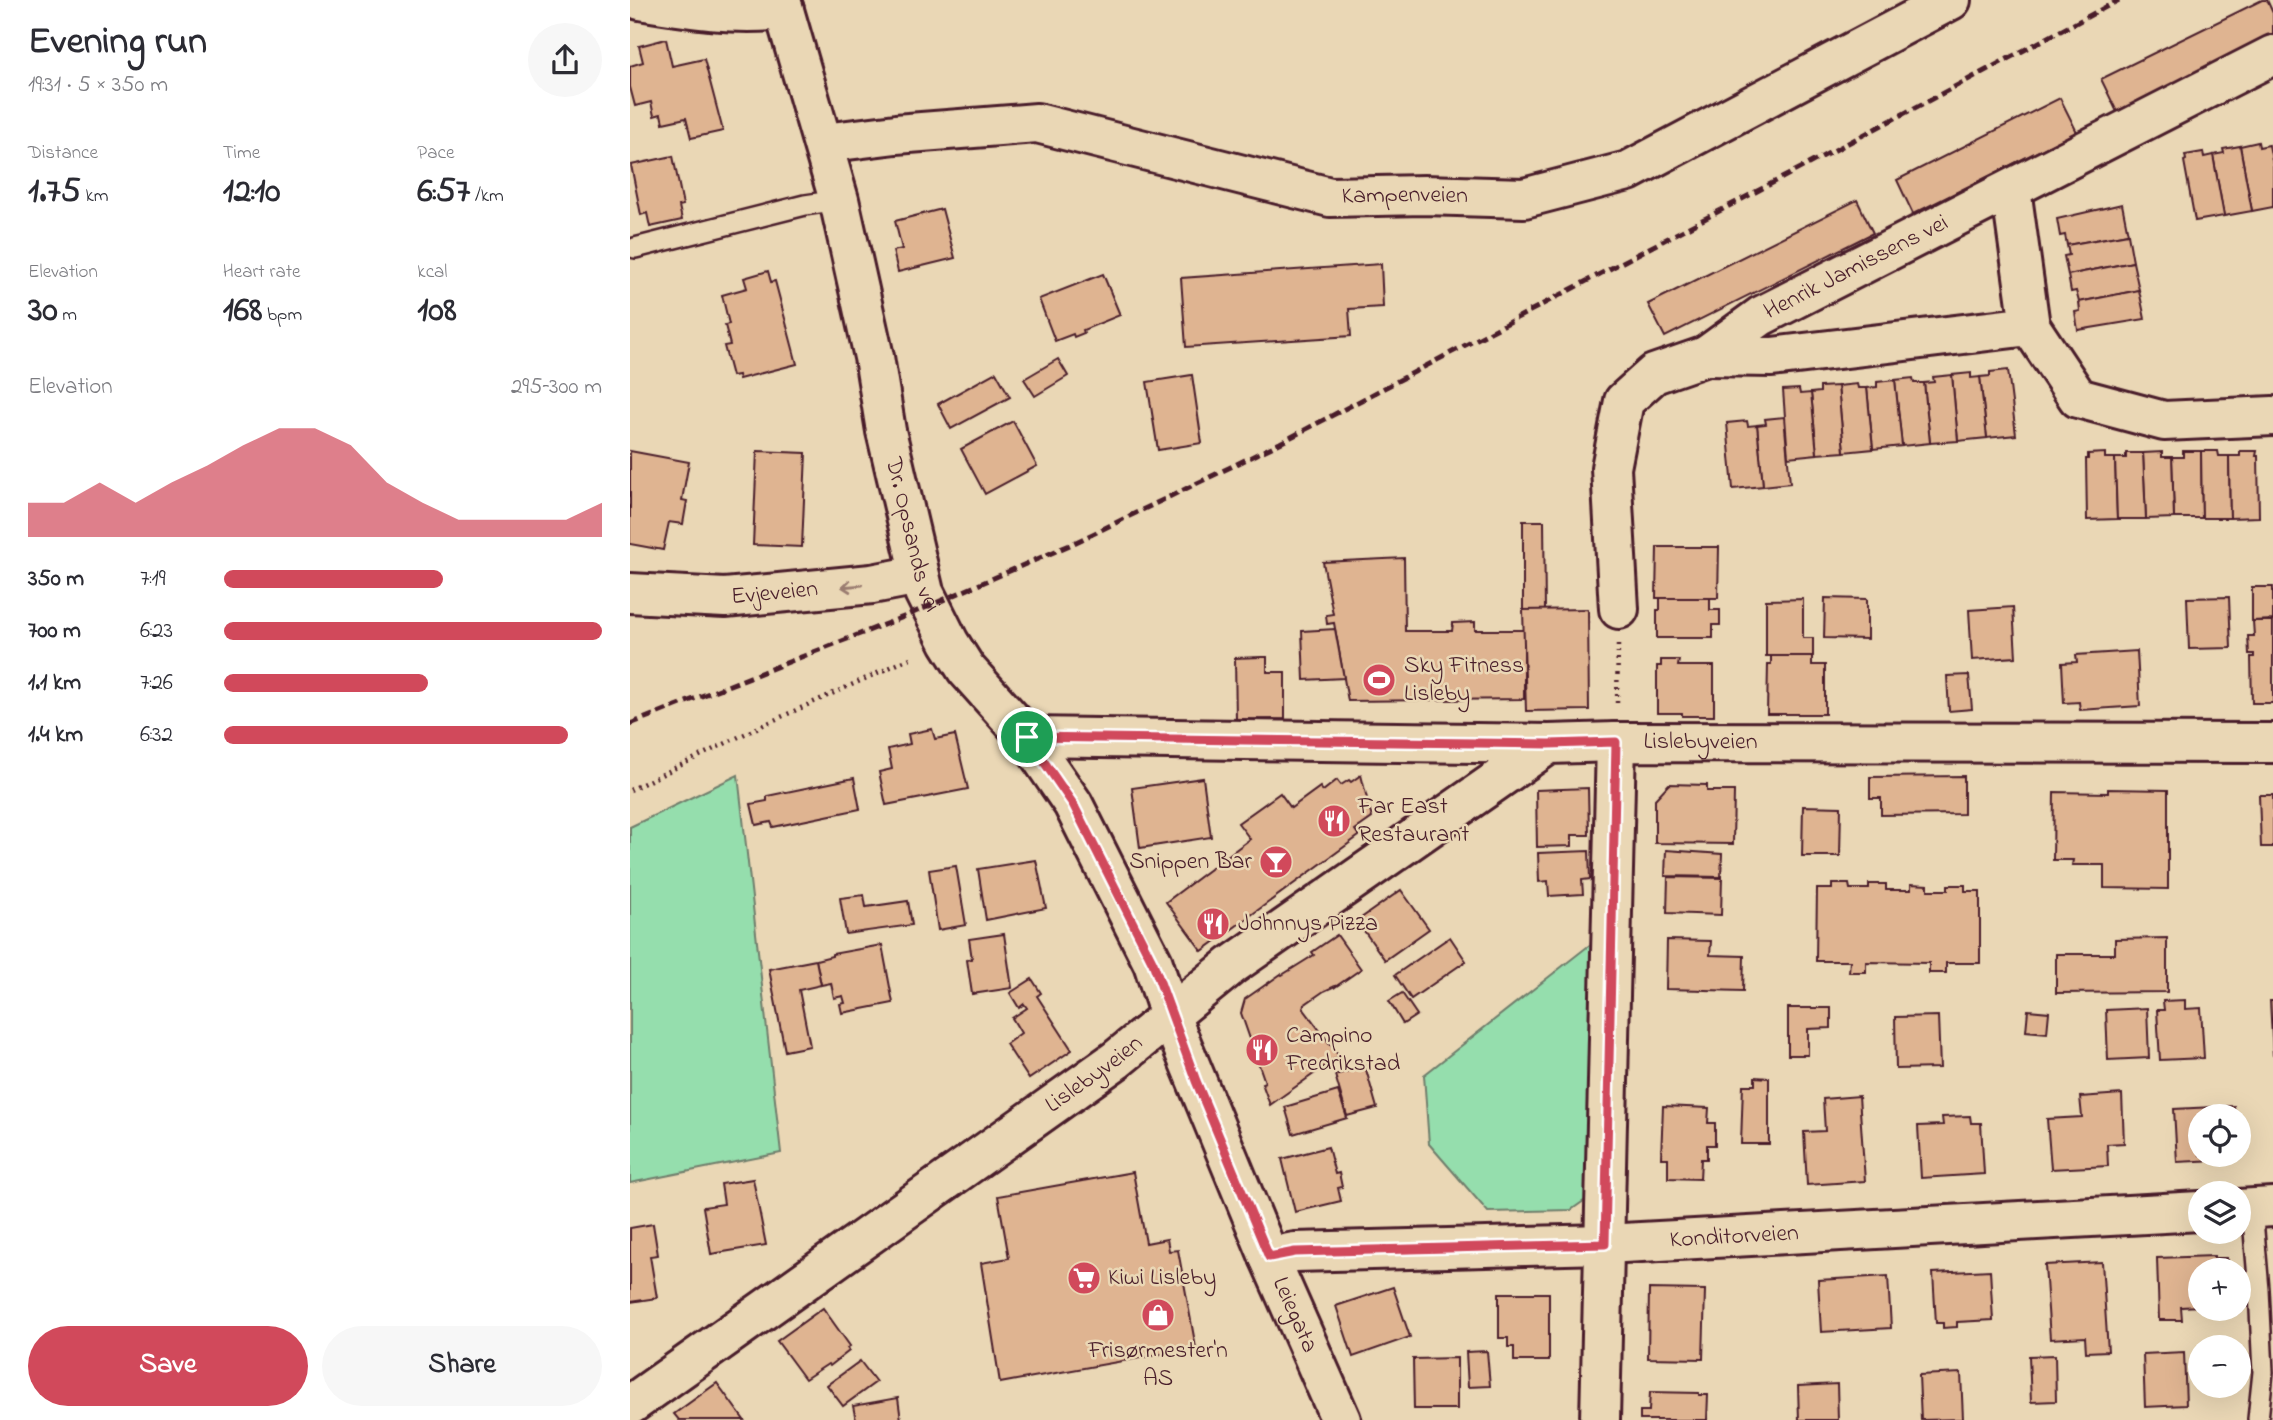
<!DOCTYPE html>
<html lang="en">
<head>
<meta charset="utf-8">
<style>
  body { margin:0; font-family:"Indie Flower",sans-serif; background:#f7f7f7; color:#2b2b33; height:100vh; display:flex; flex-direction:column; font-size:26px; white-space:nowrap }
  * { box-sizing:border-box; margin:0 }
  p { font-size:23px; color:#7c7c81 }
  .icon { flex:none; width:38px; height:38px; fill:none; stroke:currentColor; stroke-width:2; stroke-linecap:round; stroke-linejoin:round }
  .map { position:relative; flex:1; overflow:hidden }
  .details { display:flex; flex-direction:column; background:#fff; width:630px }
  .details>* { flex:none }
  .tools { position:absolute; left:1558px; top:1104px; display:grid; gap:14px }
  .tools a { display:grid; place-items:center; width:63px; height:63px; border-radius:50%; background:#fff; box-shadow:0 7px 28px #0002; font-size:35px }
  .pin { position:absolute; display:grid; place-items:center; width:60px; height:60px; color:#fff; margin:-30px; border:4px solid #fff; border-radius:50%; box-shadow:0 2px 7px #0007 }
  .round { display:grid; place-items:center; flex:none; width:74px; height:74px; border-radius:37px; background:#f7f7f7 }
  .overview { display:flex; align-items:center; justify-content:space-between; height:119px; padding:0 28px }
  h1 { font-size:38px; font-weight:800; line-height:52px }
  .stats { display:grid; grid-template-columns:repeat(3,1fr); gap:10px; height:119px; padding:7px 28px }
  .stats div { display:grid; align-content:center }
  .stats b { font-size:35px; font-weight:800 }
  .stats small { font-size:19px; font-weight:400 }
  .stats p { font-size:19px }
  .chart { height:196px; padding:14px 28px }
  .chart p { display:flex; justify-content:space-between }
  .chart svg { width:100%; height:126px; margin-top:7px; fill:#d1495b; opacity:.7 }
  .cta { display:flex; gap:14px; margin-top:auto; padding:14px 28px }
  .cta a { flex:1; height:80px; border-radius:42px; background:#d1495b; color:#fff; font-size:28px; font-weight:800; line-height:80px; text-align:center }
  .cta a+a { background:#f7f7f7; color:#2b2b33 }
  ul { padding:0 28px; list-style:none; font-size:23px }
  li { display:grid; grid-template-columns:112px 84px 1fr; align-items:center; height:52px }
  li i { height:18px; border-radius:9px; background:#d1495b }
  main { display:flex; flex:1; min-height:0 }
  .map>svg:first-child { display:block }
  .green { fill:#95dead; stroke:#707e6c; stroke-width:2 }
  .building { fill:#dfb491; stroke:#4a1f2b; stroke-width:2 }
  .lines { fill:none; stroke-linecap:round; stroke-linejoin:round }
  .lane-casing { stroke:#4a1f2b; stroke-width:24 }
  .street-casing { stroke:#4a1f2b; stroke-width:44 }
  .secondary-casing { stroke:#4a1f2b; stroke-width:44 }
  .path { stroke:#4a1f2b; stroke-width:4.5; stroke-dasharray:2 5; stroke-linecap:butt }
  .lane { stroke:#ead7b5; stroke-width:19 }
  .street { stroke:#ead7b5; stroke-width:38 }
  .secondary { stroke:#ead7b5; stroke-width:38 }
  .rail { stroke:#4a1f2b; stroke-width:5; stroke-dasharray:10 5; stroke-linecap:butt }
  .oneway { stroke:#9a7b70 }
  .route-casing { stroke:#fff; stroke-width:14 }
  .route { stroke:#d1495b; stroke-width:9 }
  .labels { text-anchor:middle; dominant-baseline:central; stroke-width:5; stroke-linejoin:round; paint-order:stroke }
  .street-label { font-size:24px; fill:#4a1f2b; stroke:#ead7b5 }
  .poi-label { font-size:24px; fill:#4a1f2b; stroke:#ead7b5; text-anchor:start }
</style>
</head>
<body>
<main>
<section class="details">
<div class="overview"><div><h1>Evening run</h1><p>19:31 · 5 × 350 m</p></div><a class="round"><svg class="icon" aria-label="share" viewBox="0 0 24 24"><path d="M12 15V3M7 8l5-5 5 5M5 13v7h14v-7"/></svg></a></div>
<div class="stats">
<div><p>Distance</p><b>1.75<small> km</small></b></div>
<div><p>Time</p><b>12:10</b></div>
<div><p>Pace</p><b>6:57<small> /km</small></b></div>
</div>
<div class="stats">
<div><p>Elevation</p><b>30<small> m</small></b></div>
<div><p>Heart rate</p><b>168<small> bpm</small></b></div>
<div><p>kcal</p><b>108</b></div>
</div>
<div class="chart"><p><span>Elevation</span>295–300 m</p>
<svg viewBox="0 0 160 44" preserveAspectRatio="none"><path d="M0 44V32L10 32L20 25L30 32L40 25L50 19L60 12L70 6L80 6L90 12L100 25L110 32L120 38L130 38L140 38L150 38L160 32V44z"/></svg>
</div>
<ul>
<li><b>350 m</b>7:19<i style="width:58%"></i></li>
<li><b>700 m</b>6:23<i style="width:100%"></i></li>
<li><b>1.1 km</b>7:26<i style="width:54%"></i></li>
<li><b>1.4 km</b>6:32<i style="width:91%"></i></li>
</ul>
<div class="cta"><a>Save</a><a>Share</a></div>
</section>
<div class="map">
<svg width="1643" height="1420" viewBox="0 0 1643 1420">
  <rect width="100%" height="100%" fill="#ead7b5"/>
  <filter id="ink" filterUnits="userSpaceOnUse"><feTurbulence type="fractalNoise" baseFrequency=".0143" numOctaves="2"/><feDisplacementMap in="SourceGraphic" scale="14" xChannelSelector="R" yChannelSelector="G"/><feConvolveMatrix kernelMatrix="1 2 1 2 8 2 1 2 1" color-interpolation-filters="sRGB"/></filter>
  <g filter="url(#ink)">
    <g class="green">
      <polygon points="108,775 151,1153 0,1183 0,827"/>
      <polygon points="971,936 965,1193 941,1210 858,1212 799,1144 794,1075"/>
    </g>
    <g class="building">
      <polygon points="1632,0 1637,0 1643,13 1643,36 1487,112 1471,79"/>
      <polygon points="36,39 42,66 74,59 93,131 61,138 56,118 33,123 31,114 24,116 21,102 5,106 0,87 0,66 13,62 9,46"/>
      <polygon points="1430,98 1447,132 1283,214 1267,180"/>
      <polygon points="1628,142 1629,147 1639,145 1643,165 1643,207 1622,211 1610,146"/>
      <polygon points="1610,146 1622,211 1594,216 1583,155 1594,153 1593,149"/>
      <polygon points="1573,152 1574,157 1583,155 1594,216 1565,221 1554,161 1556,160 1555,155"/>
      <polygon points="43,156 53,205 49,206 52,220 20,227 17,213 11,215 1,165"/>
      <polygon points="1227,200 1243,233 1035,337 1018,304"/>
      <polygon points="1492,204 1498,234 1437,245 1435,235 1430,236 1427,219"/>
      <polygon points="312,209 325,258 268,272 263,251 272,249 265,221"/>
      <polygon points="1498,234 1503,262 1438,275 1434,256 1439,255 1437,245"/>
      <polygon points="1503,262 1509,290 1449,302 1446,291 1441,292 1438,275"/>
      <polygon points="751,264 753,307 719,309 721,336 556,347 551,278"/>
      <polygon points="138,271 141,282 145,281 167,364 109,379 108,375 102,376 94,346 100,345 95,325 99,324 92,295 117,288 114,278"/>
      <polygon points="473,274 490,315 453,330 454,333 444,337 443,334 425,341 409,299"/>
      <polygon points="1509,290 1515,319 1448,330 1445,312 1450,311 1449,302"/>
      <polygon points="428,359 438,376 405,396 394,379"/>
      <polygon points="1378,370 1386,435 1357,438 1350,377 1360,376 1360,372"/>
      <polygon points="366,372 380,397 321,429 308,404"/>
      <polygon points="1341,373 1341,378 1350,377 1357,438 1328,441 1322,375"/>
      <polygon points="562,375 572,443 528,450 517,382"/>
      <polygon points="1322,375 1328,441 1300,443 1294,383 1304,382 1303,377"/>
      <polygon points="1283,378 1284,383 1294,383 1300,443 1272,446 1265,380"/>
      <polygon points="1265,380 1272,446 1243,449 1237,388 1247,387 1247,382"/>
      <polygon points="1227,384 1228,388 1237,388 1243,449 1214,452 1208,386"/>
      <polygon points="1208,386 1214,452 1187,454 1181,393 1190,392 1190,387"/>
      <polygon points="1169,389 1170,394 1181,393 1187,454 1158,457 1153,390"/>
      <polygon points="1154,417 1160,483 1133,486 1127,425 1136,424 1135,419"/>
      <polygon points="383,421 407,466 355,494 331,449"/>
      <polygon points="1117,421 1118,426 1127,425 1133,486 1103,489 1097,423"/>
      <polygon points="0,451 59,462 52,500 57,501 53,524 39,522 33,550 0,544"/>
      <polygon points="127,451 176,453 172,547 123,545"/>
      <polygon points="1553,451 1571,451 1572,518 1544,518 1542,457 1553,457"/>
      <polygon points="1571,451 1588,451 1589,456 1599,456 1600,518 1572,518"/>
      <polygon points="1610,451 1627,451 1626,456 1628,456 1629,517 1600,518 1599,456 1610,456"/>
      <polygon points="1532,452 1532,457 1542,457 1544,518 1516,519 1513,453"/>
      <polygon points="1475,453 1475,458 1485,458 1487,519 1457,520 1456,459 1458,459 1458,454"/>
      <polygon points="1496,453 1513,453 1516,519 1487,519 1485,458 1496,458"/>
      <polygon points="893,521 914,521 915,610 893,610"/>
      <polygon points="1027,547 1089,547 1088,598 1026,598"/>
      <polygon points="774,558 775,631 822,631 823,623 845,622 845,630 894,630 894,699 718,701 704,623 697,624 696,615 703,614 693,562"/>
      <polygon points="1622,587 1643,587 1643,620 1622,621"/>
      <polygon points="1599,597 1601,648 1559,649 1557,598"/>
      <polygon points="1030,598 1080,598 1080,610 1090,610 1090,625 1083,625 1083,638 1027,638 1027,610 1030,610"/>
      <polygon points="1195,598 1237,599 1237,639 1194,638"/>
      <polygon points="1173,599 1173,638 1183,638 1183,656 1136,656 1136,600"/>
      <polygon points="1383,607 1386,657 1342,660 1339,610"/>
      <polygon points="958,609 959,710 896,711 893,610"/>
      <polygon points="1623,621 1643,621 1643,703 1622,703 1621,657 1624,657 1624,654 1619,654 1618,636 1624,636"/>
      <polygon points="705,629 714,678 674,680 672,631"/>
      <polygon points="1507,651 1510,706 1450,710 1449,702 1434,703 1432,663 1447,662 1446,655"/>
      <polygon points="1141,656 1182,656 1182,665 1195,665 1195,714 1137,714 1138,664 1141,664"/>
      <polygon points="631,657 637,657 637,672 655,672 655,719 606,720 605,658"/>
      <polygon points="1031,660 1049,660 1048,666 1084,666 1084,716 1052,716 1052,713 1027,713 1027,666 1031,666"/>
      <polygon points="1339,675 1342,709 1319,711 1317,676"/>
      <polygon points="302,729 305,739 325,735 338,789 256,805 249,772 262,769 258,749 280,744 278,734"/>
      <polygon points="731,775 742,818 725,830 729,836 572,951 536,902 620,839 608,823 650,793 661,808 690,787 693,791 707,780 711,785 719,780 721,782"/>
      <polygon points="1334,776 1334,814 1251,815 1251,798 1240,798 1240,777"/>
      <polygon points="224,778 230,809 143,827 141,822 126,825 121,804 137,801 137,796"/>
      <polygon points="573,778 581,837 510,848 502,788"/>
      <polygon points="1039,784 1077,785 1077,791 1104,791 1103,844 1025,843 1025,799"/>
      <polygon points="958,788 959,835 942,835 942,846 907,847 906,790"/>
      <polygon points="1478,789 1538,790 1538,889 1474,888 1474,865 1442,865 1443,860 1423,860 1424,792 1478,793"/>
      <polygon points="1629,795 1643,795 1643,847 1631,847"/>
      <polygon points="1173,806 1211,807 1210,856 1172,856"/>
      <polygon points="1036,850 1092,854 1091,877 1035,876"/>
      <polygon points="959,851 960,879 952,880 953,894 919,896 918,881 909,882 908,853"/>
      <polygon points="406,860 416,908 356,920 348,869"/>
      <polygon points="326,866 336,925 308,930 299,870"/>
      <polygon points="1038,877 1092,878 1091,915 1037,913"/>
      <polygon points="1202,884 1219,884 1220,889 1239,889 1239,884 1256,884 1256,890 1281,890 1281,884 1298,885 1298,890 1318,890 1318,885 1335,885 1335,891 1350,891 1350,963 1316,963 1316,973 1299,973 1299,963 1236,962 1236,972 1219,972 1220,961 1186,961 1187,889 1202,889"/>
      <polygon points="771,890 799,929 755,960 727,921"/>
      <polygon points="234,895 236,907 278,901 282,925 216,934 210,898"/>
      <polygon points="374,934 382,988 342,994 337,960 342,959 339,939"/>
      <polygon points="707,935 731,969 705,987 705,986 694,991 674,1005 673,1008 709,1056 640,1105 632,1083 635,1082 611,1013 615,999 651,974 652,975 684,955 682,952"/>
      <polygon points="820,937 836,961 781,999 765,975"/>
      <polygon points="1537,938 1537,992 1426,993 1426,954 1485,954 1485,939"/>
      <polygon points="1037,940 1081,941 1080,955 1114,956 1113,991 1036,989"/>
      <polygon points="252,945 263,1003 212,1013 210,1004 215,1003 213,996 204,998 201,983 191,985 186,960 202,956 202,954"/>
      <polygon points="186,960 191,985 169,990 180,1046 155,1051 139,969"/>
      <polygon points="402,979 411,993 407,996 442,1050 399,1079 376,1044 391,1033 382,1018 397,1008 394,1004 389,1008 380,993"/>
      <polygon points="772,993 787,1015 773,1024 759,1001"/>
      <polygon points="1555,1000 1555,1009 1571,1008 1574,1058 1530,1060 1527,1010 1534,1010 1533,1001"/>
      <polygon points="1640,1001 1643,1001 1643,1056"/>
      <polygon points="1158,1008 1201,1008 1201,1028 1178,1029 1178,1055 1158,1055"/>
      <polygon points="1517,1008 1519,1058 1478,1060 1476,1010"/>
      <polygon points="1398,1010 1419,1012 1417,1033 1396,1031"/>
      <polygon points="1308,1016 1310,1068 1266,1069 1265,1017"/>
      <polygon points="735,1066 747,1108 717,1116 705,1075"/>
      <polygon points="1125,1077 1139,1078 1139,1144 1111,1144 1113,1085 1125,1085"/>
      <polygon points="708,1091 717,1118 663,1134 655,1107"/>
      <polygon points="1492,1094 1494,1143 1477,1144 1478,1166 1421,1169 1417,1119 1452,1117 1450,1097"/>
      <polygon points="1229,1096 1235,1181 1177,1185 1174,1132 1195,1131 1193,1099"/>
      <polygon points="1033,1106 1079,1108 1078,1123 1085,1123 1085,1145 1077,1145 1077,1159 1071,1159 1070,1179 1038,1178 1038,1158 1031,1158"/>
      <polygon points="1604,1106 1605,1116 1570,1116 1570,1155 1607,1155 1607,1159 1547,1162 1544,1109"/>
      <polygon points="1340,1116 1341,1123 1351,1123 1354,1174 1291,1178 1288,1126 1313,1125 1312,1117"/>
      <polygon points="698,1147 705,1174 709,1173 712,1187 708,1188 711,1201 665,1212 652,1159"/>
      <polygon points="503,1172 516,1243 537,1239 539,1251 548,1250 566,1348 370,1383 351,1263 379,1258 368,1196"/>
      <polygon points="123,1179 136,1245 81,1254 73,1207 94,1204 91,1184"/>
      <polygon points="23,1224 28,1255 20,1256 27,1298 0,1302 0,1228"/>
      <polygon points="1584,1256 1584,1258 1597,1258 1597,1270 1570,1270 1570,1306 1551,1307 1552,1320 1529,1320 1527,1258"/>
      <polygon points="1472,1262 1478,1351 1456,1352 1455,1337 1420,1339 1415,1265"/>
      <polygon points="1360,1270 1363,1320 1327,1322 1327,1327 1313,1328 1313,1323 1306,1323 1303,1273"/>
      <polygon points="1258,1276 1261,1328 1191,1332 1188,1280"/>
      <polygon points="763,1287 780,1337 723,1357 706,1306"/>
      <polygon points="1019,1289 1075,1290 1073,1359 1018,1358"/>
      <polygon points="869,1293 919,1293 919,1361 884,1361 884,1347 878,1347 878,1338 869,1338"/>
      <polygon points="193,1308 220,1346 217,1348 219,1351 200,1366 198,1364 175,1379 147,1341"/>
      <polygon points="857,1351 860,1386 838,1387 836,1352"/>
      <polygon points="1554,1352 1556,1405 1515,1407 1513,1354"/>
      <polygon points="1425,1355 1426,1401 1401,1402 1399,1356"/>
      <polygon points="827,1358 827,1409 784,1409 783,1359"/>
      <polygon points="230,1361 246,1382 213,1406 197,1385"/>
      <polygon points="1331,1373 1333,1419 1291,1420 1289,1375"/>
      <polygon points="87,1383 114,1420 49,1420 44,1414"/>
      <polygon points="1207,1384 1208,1420 1169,1420 1168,1386"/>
      <polygon points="1020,1392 1069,1393 1069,1395 1078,1395 1077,1420 1010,1420 1010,1411 1019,1411"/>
      <polygon points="268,1398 271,1420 226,1420 223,1406"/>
    </g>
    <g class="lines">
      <defs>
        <g id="lane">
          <polyline points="5,248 175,205 209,200"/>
          <polyline points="1622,1208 1629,1290 1633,1372 1628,1419"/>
        </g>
        <g id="street">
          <path d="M10,0c48,8 95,16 144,10"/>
          <path id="s1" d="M151,0l58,200 35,157 12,74 38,161 25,50 17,27 61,68 46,67 80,159 17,53"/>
          <path id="s2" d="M193,143l73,-9 141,-11 293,74 94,-2 100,3 104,-27 323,-171"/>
          <path id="s3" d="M1381,189l19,137 -258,31 -66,-1 55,-40 512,-261"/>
          <polyline points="1400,326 1448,398 1534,421 1643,416"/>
          <path id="s4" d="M0,593l95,5 147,-14 47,-9"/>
          <polyline points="989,609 981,468 994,401 1024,374 1076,356"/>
          <polyline points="397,737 919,744"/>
          <polyline points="1608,1209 1643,1207"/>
          <path id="s5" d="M639,1257l26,-5 310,-8 595,-33"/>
          <polyline points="970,1420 986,742"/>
        </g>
        <g id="secondary">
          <path id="s6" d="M540,1016l99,241 72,163"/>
          <path id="s7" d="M0,1405l486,-345 116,-95 317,-221 67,-2 657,1"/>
        </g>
      </defs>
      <use href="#lane" class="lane-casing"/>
      <use href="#street" class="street-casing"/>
      <use href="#secondary" class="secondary-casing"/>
      <g class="path">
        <polyline points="987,703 988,645"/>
        <polyline points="0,790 129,727 285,656"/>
      </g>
      <use href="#lane" class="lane"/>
      <use href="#street" class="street"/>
      <use href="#secondary" class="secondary"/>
      <polyline class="rail" points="0,724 276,616 442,544 650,443 1489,0"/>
    </g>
    <defs><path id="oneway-shaft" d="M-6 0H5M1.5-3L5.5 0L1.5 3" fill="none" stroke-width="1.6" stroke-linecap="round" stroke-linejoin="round" transform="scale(1.75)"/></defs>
    <use class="oneway" href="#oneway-shaft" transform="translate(222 586) rotate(175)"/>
  </g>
  <g class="lines" filter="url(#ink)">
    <defs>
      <polygon id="route" points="397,737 919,744 986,742 975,1244 665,1252 639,1257 566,1081 523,963 443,804"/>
    </defs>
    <use href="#route" class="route-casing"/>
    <use href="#route" class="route"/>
  </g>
  <defs>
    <symbol id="stadium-disc" viewBox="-11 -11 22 22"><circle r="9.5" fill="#d1495b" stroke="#ead7b5"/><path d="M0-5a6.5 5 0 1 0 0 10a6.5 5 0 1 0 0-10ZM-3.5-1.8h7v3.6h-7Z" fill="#fff"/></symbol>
    <symbol id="restaurant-disc" viewBox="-11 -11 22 22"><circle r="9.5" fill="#d1495b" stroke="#ead7b5"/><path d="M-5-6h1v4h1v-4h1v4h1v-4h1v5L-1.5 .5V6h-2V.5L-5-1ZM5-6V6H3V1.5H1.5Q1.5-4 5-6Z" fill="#fff"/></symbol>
    <symbol id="bar-disc" viewBox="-11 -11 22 22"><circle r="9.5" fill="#d1495b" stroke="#ead7b5"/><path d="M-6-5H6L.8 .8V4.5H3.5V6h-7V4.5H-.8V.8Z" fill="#fff"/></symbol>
    <symbol id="supermarket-disc" viewBox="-11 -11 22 22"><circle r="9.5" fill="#d1495b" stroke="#ead7b5"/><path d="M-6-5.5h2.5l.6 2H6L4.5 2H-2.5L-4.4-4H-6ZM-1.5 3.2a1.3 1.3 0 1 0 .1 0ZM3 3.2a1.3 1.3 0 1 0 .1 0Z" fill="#fff"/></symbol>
    <symbol id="shop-disc" viewBox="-11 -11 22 22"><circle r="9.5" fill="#d1495b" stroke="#ead7b5"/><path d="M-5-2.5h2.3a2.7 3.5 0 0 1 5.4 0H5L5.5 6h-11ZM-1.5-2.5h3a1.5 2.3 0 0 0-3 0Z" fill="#fff"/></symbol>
  </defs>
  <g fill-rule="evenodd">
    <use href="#stadium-disc" x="730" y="661" width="38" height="38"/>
    <use href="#restaurant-disc" x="685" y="802" width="38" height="38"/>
    <use href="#bar-disc" x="627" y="843" width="38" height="38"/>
    <use href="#restaurant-disc" x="564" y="905" width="38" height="38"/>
    <use href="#restaurant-disc" x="613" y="1031" width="38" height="38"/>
    <use href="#supermarket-disc" x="435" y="1259" width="38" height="38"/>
    <use href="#shop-disc" x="509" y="1296" width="38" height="38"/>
  </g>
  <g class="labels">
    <g class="street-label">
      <text stroke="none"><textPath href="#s2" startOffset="592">Kampenveien</textPath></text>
      <text stroke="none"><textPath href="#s3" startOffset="639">Henrik Jamissens vei</textPath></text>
      <text stroke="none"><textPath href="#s1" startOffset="551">Dr. Opsands vei</textPath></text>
      <text stroke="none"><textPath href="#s4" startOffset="145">Evjeveien</textPath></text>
      <text stroke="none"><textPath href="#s7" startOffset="1284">Lislebyveien</textPath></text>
      <text stroke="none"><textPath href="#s7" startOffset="570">Lislebyveien</textPath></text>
      <text stroke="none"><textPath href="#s5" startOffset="466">Konditorveien</textPath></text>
      <text stroke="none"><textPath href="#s6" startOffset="324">Leiegata</textPath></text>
    </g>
    <g class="poi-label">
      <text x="774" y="666">Sky Fitness<tspan x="774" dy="28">Lisleby</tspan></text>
      <text x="728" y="807">Far East<tspan x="728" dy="28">Restaurant</tspan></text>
      <text x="622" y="862" text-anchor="end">Snippen Bar</text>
      <text x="608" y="924">Johnnys Pizza</text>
      <text x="656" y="1036">Campino<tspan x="656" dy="28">Fredrikstad</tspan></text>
      <text x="478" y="1278">Kiwi Lisleby</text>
      <text x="528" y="1351" text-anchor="middle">Frisørmester'n<tspan x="528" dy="28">AS</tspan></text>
    </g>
  </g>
</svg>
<div class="tools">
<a><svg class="icon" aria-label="locate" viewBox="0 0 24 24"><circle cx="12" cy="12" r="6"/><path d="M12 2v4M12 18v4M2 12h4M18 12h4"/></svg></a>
<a><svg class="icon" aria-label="layers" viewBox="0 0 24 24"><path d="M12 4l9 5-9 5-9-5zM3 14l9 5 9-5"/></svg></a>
<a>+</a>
<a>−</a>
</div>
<div class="pin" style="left:397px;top:737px;background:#1e9e55"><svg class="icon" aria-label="arrive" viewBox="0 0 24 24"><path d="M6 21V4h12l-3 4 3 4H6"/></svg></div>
</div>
</main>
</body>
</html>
